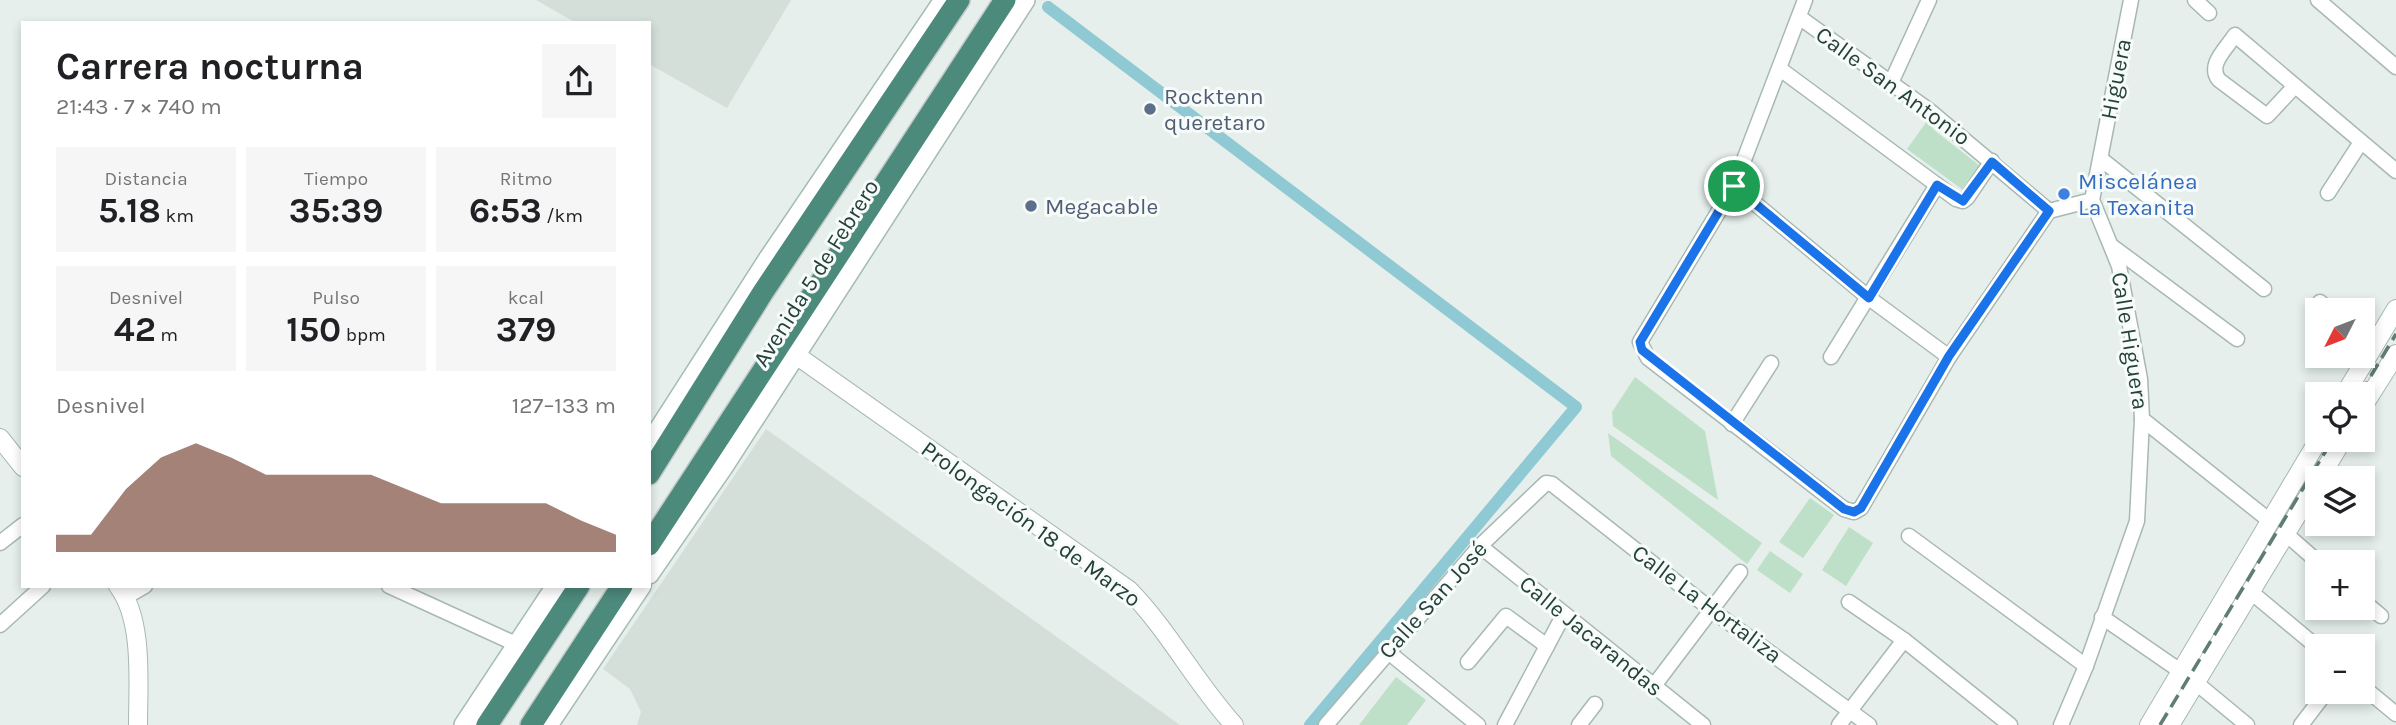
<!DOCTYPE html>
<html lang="es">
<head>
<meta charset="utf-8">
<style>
  body { margin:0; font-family:Karla,sans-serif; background:#f6f6f6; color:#202124; height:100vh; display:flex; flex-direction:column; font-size:26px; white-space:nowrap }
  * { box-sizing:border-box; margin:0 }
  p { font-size:23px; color:#757577 }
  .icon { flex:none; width:38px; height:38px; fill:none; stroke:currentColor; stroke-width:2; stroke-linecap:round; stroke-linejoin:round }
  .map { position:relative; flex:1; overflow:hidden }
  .details { position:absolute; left:21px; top:21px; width:630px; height:567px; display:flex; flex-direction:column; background:#fff; border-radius:0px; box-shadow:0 4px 10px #0003 }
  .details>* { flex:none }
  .needle { width:46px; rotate:228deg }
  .buttons { position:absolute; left:2305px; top:298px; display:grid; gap:14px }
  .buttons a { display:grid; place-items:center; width:70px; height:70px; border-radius:0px; background:#fff; box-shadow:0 4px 10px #0003; font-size:35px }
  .pin { position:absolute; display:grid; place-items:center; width:60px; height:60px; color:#fff; margin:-30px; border:4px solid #fff; border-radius:50%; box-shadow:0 2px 7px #0007 }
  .round { display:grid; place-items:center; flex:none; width:74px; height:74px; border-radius:0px; background:#f6f6f6 }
  .headline { display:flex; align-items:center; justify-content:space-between; height:119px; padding:0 35px }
  h1 { font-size:38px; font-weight:700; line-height:52px }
  .figures { display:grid; grid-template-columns:repeat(3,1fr); gap:10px; height:119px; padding:7px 35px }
  .figures div { display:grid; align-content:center; border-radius:0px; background:#f6f6f6; text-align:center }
  .figures b { font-size:35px; font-weight:700 }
  .figures small { font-size:19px; font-weight:400 }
  .figures p { font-size:19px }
  .chart { height:196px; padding:14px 35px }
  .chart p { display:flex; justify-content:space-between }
  .chart svg { width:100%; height:126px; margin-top:7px; fill:#7f4e3f; opacity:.7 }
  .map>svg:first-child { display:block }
  .built { fill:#d4dfda }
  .green { fill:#bfe0c8 }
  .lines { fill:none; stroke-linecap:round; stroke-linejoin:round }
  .canal { stroke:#8ec9d4; stroke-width:12 }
  .minor-casing { stroke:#a8b8b2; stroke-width:17 }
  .tertiary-casing { stroke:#a8b8b2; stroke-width:20 }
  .secondary-casing { stroke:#a4bbb3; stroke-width:22 }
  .trunk-casing { stroke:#c2cac8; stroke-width:24 }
  .minor { stroke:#fff; stroke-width:14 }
  .tertiary { stroke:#fff; stroke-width:18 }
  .secondary { stroke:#fff; stroke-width:19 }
  .trunk { stroke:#4c8a7c; stroke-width:21 }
  .rail { stroke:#5f7d75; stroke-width:3.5; stroke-dasharray:14 7; stroke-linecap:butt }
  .route-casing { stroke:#fff; stroke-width:14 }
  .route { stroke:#1a73e8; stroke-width:9 }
  .service-dot { fill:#5c6f8a; stroke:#f7fbf9; stroke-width:2.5 }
  .shop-dot { fill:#3f7fe0; stroke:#f7fbf9; stroke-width:2.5 }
  .labels { text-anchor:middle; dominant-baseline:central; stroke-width:6; stroke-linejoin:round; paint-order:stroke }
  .street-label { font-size:23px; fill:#24423a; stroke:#f7fbf9 }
  .service-label { font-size:23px; fill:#4e5e75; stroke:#f7fbf9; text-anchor:start }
  .shop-label { font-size:23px; fill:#366cbe; stroke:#f7fbf9; text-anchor:start }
</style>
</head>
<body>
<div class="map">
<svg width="2396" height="725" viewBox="0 0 2396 725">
  <rect width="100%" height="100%" fill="#e6efeb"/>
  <g class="built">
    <polygon points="536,0 791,0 727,108 649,64 649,23 576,23"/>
    <polygon points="766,429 1180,725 637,725 641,712 630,689 603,669"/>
  </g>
  <g class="green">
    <polygon points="1927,121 1934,130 1980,166 1963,190 1907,149"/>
    <polygon points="1635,377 1705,431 1718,500 1613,426 1612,412"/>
    <polygon points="1608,433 1762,543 1747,564 1611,456"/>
    <polygon points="1810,498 1834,515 1803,558 1779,542"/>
    <polygon points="1849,527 1873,543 1846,586 1822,570"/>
    <polygon points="1770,551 1803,574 1790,593 1757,570"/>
    <polygon points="1396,677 1426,700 1407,725 1359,725"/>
  </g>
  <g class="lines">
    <polyline class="canal" points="1048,7 1576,407 1310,725"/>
    <defs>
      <g id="minor">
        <polyline points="1805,0 1734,186 1640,342 1648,358 1844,509 1854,512 1861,508 1949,357 2049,211"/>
        <polyline points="2195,0 2209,13"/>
        <polyline points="2318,0 2396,67"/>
        <polyline points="1799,17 1930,111 2049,211"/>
        <polyline points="1780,69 1956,199 1963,201 1967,198 1992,161"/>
        <polyline points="1890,85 1929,0"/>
        <path d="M2295,86l-28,30 -48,-36c-12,-15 7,-31 16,-45 54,45 107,91 161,136"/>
        <polyline points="2101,159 2264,289"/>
        <polyline points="1734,186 1869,298 1949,357"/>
        <polyline points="2328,193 2361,142"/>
        <polyline points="2049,211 2092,200"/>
        <polyline points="2113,247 2237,339"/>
        <polyline points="2320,302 2329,310"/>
        <polyline points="1831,357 1937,185"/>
        <polyline points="2142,419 2270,521"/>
        <polyline points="1732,424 1771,363"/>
        <polyline points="2286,534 2318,562"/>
        <polyline points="1909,536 2086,666"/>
        <polyline points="0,543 23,525"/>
        <polyline points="1480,546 1703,725"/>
        <polyline points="389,586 518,645"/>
        <polyline points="2251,592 2317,647"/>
        <polyline points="126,597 145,586"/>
        <polyline points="2362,600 2381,616"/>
        <polyline points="1849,602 1904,640 2010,725"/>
        <polyline points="2102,617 2189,677 2247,725"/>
        <polyline points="0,625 43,586"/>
        <polyline points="1387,651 1478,725"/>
        <polyline points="1468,662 1506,616 1547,646"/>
        <polyline points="2362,686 2396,714"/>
        <polyline points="1653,687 1740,572"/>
        <polyline points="1326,725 1480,546 1546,483 1552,484 1713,611 1869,725"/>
        <polyline points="1505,725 1564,614"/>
        <polyline points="1579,725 1595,704"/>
        <polyline points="1839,725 1904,640"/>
        <polyline points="2061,725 2086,666 2137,521 2142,419 2140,379 2119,266 2092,200 2131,0"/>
        <polyline points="2301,725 2327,691"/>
      </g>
      <g id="tertiary">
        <path d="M796,355l333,235c40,41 66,92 105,135"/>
        <polyline points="2345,394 2396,309"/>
        <polyline points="2362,408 2396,354"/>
        <polyline points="0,438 23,467"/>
        <polyline points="2320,478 2343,439"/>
        <path d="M118,586c26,34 20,98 20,139"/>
        <polyline points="2149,725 2319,439"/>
        <polyline points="2170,725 2317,482"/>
      </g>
      <g id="secondary">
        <polyline points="649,445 769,258 944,0"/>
        <polyline points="649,574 723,467 1025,0"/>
        <polyline points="464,725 556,586"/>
        <polyline points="548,725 641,586"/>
      </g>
      <g id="trunk">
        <polyline points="649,474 763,292 959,0"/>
        <polyline points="649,545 1005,0"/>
        <polyline points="487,725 579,586"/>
        <polyline points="531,725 622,586"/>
      </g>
    </defs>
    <use href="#minor" class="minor-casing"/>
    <use href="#tertiary" class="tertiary-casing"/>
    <use href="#secondary" class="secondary-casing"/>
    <use href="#trunk" class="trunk-casing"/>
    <use href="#minor" class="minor"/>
    <use href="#tertiary" class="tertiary"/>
    <use href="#secondary" class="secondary"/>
    <use href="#trunk" class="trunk"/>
    <g class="rail">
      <polyline points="2360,394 2396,334"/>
      <polyline points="2160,725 2333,439"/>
    </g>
  </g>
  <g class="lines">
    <defs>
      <polygon id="route" points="1992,162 2049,211 1949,356 1861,508 1854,512 1844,509 1642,350 1640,342 1734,186 1869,298 1937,185 1963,201"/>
    </defs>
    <use href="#route" class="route-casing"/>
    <use href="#route" class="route"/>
  </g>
  <g class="service-dot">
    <circle cx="1150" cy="109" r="7"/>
    <circle cx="1031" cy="206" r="7"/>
  </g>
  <circle class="shop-dot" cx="2064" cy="194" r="7"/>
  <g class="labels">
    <g class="street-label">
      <text transform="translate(2116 79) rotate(-79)">Higuera</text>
      <text transform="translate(1893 86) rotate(36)">Calle San Antonio</text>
      <text transform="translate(816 273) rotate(-58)">Avenida 5 de Febrero</text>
      <text transform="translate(2130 341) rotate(81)">Calle Higuera</text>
      <text transform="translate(1031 524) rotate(36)">Prolongación 18 de Marzo</text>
      <text transform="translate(1433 600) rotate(-48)">Calle San José</text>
      <text transform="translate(1707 604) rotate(37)">Calle La Hortaliza</text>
      <text transform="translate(1591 636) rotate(39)">Calle Jacarandas</text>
    </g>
    <g class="service-label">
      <text x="1164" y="96">Rocktenn<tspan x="1164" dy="26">queretaro</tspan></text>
      <text x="1045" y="206">Megacable</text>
    </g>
    <g class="shop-label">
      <text x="2078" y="181">Miscelánea<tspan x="2078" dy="26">La Texanita</tspan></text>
    </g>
  </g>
</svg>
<div class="buttons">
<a><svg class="needle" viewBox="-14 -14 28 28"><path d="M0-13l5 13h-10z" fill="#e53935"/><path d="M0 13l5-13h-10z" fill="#757577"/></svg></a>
<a><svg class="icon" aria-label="locate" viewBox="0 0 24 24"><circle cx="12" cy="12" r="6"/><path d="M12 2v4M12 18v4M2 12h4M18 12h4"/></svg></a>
<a><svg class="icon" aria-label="layers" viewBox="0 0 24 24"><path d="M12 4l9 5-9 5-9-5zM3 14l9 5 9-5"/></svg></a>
<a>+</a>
<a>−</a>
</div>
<div class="pin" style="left:1734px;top:186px;background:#1e9e55"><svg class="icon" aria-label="arrive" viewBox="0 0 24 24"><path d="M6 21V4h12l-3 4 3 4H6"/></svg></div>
<section class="details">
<div class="headline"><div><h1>Carrera nocturna</h1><p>21:43 · 7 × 740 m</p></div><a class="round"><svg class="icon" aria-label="share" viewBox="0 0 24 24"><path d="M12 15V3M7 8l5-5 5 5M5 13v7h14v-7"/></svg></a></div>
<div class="figures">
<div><p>Distancia</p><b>5.18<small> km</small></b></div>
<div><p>Tiempo</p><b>35:39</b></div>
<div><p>Ritmo</p><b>6:53<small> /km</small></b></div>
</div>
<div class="figures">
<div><p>Desnivel</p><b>42<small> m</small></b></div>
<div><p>Pulso</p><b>150<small> bpm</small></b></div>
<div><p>kcal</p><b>379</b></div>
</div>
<div class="chart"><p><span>Desnivel</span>127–133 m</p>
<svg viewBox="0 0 160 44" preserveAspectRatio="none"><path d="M0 44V38L10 38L20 22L30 11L40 6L50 11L60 17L70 17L80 17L90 17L100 22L110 27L120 27L130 27L140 27L150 33L160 38V44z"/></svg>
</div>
</section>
</div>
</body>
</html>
